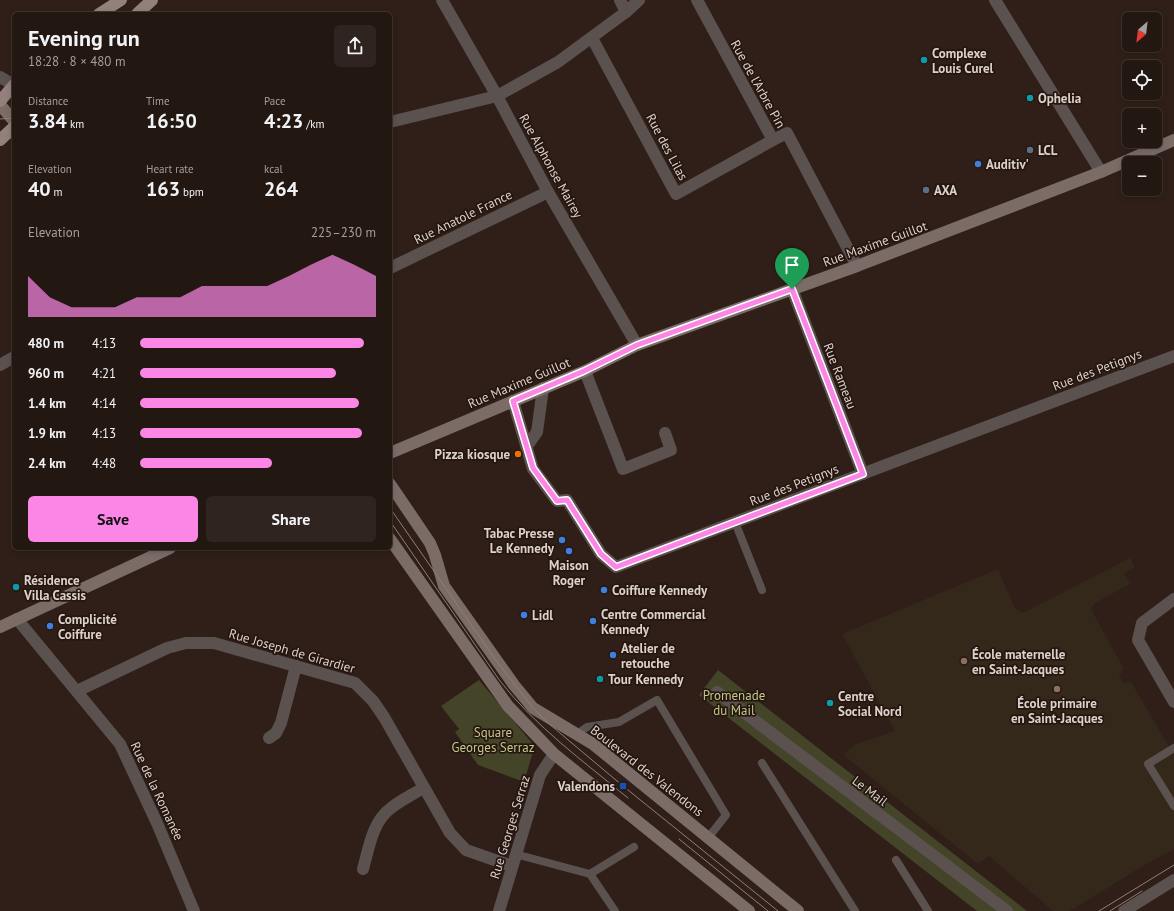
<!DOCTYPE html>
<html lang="en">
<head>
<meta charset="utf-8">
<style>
  body { margin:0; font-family:"PT Sans",sans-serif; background:#2f2420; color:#f1f3f6; height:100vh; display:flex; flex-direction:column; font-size:15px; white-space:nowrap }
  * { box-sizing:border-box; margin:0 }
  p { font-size:13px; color:#a39f9f }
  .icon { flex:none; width:22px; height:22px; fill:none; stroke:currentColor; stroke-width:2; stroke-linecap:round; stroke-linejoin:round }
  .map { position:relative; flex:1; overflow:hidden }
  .panel { position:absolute; left:12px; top:12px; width:380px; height:538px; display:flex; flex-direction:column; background:#231712; border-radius:6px; box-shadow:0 2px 6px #0003,0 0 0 1px #403632 }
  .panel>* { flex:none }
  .needle { width:26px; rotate:208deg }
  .controls { position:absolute; left:1122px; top:12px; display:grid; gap:8px }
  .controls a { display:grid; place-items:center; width:40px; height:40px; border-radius:6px; background:#231712; box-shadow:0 2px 6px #0003,0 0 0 1px #403632; font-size:20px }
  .pin { position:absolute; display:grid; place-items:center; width:34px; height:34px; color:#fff; margin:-41px -17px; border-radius:50% 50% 50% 0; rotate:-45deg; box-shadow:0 0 4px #0007 }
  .pin .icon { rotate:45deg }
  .round { display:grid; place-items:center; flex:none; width:42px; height:42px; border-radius:6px; background:#2f2420 }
  .overview { display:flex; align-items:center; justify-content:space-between; height:68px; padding:0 16px }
  h1 { font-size:22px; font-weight:700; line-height:30px }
  .metrics { display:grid; grid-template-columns:repeat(3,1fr); gap:6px; height:68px; padding:4px 16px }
  .metrics div { display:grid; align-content:center }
  .metrics b { font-size:20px; font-weight:700 }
  .metrics small { font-size:11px; font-weight:400 }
  .metrics p { font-size:11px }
  .chart { height:112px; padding:8px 16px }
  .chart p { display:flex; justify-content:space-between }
  .chart svg { width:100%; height:72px; margin-top:4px; fill:#fb86e5; opacity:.7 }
  .primary-button { display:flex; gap:8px; margin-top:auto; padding:8px 16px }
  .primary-button a { flex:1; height:46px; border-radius:6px; background:#fb86e5; color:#111; font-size:16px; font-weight:700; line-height:46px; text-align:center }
  .primary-button a+a { background:#2f2420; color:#f1f3f6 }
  ul { padding:0 16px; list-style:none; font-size:13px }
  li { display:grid; grid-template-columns:64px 48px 1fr; align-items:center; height:30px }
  li i { height:10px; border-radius:5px; background:#fb86e5 }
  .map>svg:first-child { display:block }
  .education { fill:#34281a }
  .green { fill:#444528 }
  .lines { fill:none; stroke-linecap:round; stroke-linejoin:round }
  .lane { stroke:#5b5250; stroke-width:8 }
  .street { stroke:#5b5250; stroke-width:12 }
  .secondary { stroke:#7b6c68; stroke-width:12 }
  .primary { stroke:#93807b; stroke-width:12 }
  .tram { stroke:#8d7f79; stroke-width:1 }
  .route-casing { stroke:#fff; stroke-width:8 }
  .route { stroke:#fb86e5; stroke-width:5 }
  .culture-dot { fill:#0f9aa8; stroke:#25160f; stroke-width:1.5 }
  .service-dot { fill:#5c6f8a; stroke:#25160f; stroke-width:1.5 }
  .shop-dot { fill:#3f7fe0; stroke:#25160f; stroke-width:1.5 }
  .food-dot { fill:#e8710a; stroke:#25160f; stroke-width:1.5 }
  .education-dot { fill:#8d6e63; stroke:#25160f; stroke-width:1.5 }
  .transit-dot { fill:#1a4fb4; stroke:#25160f; stroke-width:1.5 }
  .labels { text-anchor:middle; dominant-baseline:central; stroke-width:3.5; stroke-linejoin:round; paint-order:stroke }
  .poi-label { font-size:13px; font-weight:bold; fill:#ddd1cc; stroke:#25160f; text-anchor:start }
  .street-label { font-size:13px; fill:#ddd1cc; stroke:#25160f }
  .park-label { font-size:13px; fill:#c3c68a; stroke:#25160f }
</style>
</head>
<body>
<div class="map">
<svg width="1174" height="911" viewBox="0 0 1174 911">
  <rect width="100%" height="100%" fill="#2f1f18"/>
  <polygon class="education" points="1130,558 1135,567 1124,573 1130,584 1095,603 1091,609 1124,669 1119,676 1124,683 1131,682 1174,755 1174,849 1143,866 1070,911 1053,911 989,856 978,864 847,758 844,754 856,744 895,731 842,634 998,569 1015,608 1023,613"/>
  <g class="green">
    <polygon points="718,670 1027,911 977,911 699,695"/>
    <polygon points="479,680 532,743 532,755 524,782 478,765 455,732 459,729 441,706"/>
  </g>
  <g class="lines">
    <g class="lane">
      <polyline points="735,522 762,590"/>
      <polyline points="577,734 587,727 619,722 657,700 726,815 708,838"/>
      <polyline points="1174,748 1148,764 1174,806"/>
      <polyline points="762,763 855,911"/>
      <polyline points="515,854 590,874 615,911"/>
      <polyline points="896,860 928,911"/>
      <polyline points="590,874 634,847"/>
    </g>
    <g class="street">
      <polyline points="442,0 497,96 548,192 637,345"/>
      <polyline points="620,0 626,12"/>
      <polyline points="697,0 773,140 787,133 857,266"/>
      <polyline points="995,0 1101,172"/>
      <polyline points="592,38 676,194 773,140"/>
      <polyline points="0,77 14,85"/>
      <polyline points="390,122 497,96 558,62 626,12 639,0"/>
      <polyline points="390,268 548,192"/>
      <polyline points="792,289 863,474"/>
      <polyline points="0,365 14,357"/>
      <polyline points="585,371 623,469 671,450 665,433"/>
      <polyline points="513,401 533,469 557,501 567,500 601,554 616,567 1174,356"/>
      <polyline points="527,446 537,432 543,388"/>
      <polyline points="1174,599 1142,623 1138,640 1174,702"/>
      <polyline points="17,619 120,744 157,823 194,911"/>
      <polyline points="77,691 167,648 186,643 214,643 355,683 373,701 384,717 450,833 466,850 512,866"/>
      <polyline points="717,692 1007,911"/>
      <polyline points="269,738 276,733 281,723 296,666"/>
      <path d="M363,869c6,-21 9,-47 28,-61 10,-8 21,-13 32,-20"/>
      <polyline points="499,911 540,775 554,754"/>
      <polyline points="1124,911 1174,880"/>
    </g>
    <g class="secondary">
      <polyline points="0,105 14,121"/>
      <polyline points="390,453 585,371 637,345 857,266 1101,172 1174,140"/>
      <polyline points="390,484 430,543 435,555 444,586 514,685 533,708 593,744 798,911"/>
      <polyline points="390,539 508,706 554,754 749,911"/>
      <polyline points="0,627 170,548"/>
    </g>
    <g class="primary">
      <polyline points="99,14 121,0"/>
      <polyline points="137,14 152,0"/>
      <polyline points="0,101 14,85"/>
      <polyline points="0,140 14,127"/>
    </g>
    <g class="tram">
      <polyline points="0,119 14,118"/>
      <polyline points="0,136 14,134"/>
      <polyline points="390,508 495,659 533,708 548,723 623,786 778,911"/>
      <path d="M390,521l110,160c36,46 83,80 128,117"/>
      <polyline points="679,839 768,911"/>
      <polyline points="1099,911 1174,865"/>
      <polyline points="1110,911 1142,891"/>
    </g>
  </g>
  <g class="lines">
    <defs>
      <polygon id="route" points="792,289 863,474 616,567 601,554 567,500 557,501 533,468 513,401 584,371 637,345"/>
    </defs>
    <use href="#route" class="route-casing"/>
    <use href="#route" class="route"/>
  </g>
  <g class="culture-dot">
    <circle cx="924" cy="60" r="4"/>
    <circle cx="1030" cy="98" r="4"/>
    <circle cx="16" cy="587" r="4"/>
    <circle cx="600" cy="679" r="4"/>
    <circle cx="830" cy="703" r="4"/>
  </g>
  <g class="service-dot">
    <circle cx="1030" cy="150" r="4"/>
    <circle cx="926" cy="190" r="4"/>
  </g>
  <g class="shop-dot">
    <circle cx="978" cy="164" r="4"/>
    <circle cx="562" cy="540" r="4"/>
    <circle cx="569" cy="551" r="4"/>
    <circle cx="604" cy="590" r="4"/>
    <circle cx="524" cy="615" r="4"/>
    <circle cx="593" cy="621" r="4"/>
    <circle cx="50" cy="626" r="4"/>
    <circle cx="613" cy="655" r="4"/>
  </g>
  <circle class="food-dot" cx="518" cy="454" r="4"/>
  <g class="education-dot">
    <circle cx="964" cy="661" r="4"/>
    <circle cx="1057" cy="689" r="4"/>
  </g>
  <rect class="transit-dot" x="619" y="782" width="8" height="8" rx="2"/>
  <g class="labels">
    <g class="poi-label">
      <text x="932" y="53">Complexe<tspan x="932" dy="15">Louis Curel</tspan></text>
      <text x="1038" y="98">Ophelia</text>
      <text x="1038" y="150">LCL</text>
      <text x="986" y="164">Auditiv'</text>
      <text x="934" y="190">AXA</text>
      <text x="510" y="454" text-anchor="end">Pizza kiosque</text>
      <text x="554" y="533" text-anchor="end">Tabac Presse<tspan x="554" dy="15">Le Kennedy</tspan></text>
      <text x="569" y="565" text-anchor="middle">Maison<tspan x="569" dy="15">Roger</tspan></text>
      <text x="24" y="580">Résidence<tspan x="24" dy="15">Villa Cassis</tspan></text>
      <text x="612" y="590">Coiffure Kennedy</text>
      <text x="601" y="614">Centre Commercial<tspan x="601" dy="15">Kennedy</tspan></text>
      <text x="532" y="615">Lidl</text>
      <text x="58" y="619">Complicité<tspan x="58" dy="15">Coiffure</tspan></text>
      <text x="621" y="648">Atelier de<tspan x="621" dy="15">retouche</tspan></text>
      <text x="972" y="654">École maternelle<tspan x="972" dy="15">en Saint-Jacques</tspan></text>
      <text x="608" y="679">Tour Kennedy</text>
      <text x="838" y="696">Centre<tspan x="838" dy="15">Social Nord</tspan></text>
      <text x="1057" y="703" text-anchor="middle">École primaire<tspan x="1057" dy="15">en Saint-Jacques</tspan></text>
      <text x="615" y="786" text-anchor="end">Valendons</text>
    </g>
    <g class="street-label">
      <text transform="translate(758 84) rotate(61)">Rue de l'Arbre Pin</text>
      <text transform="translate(667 147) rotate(62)">Rue des Lilas</text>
      <text transform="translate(551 166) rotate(61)">Rue Alphonse Mairey</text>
      <text transform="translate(463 217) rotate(-26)">Rue Anatole France</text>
      <text transform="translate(875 244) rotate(-20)">Rue Maxime Guillot</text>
      <text transform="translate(1097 370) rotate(-21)">Rue des Petignys</text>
      <text transform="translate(840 376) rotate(69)">Rue Rameau</text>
      <text transform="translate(519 383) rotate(-23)">Rue Maxime Guillot</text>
      <text transform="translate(794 485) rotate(-21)">Rue des Petignys</text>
      <text transform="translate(292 651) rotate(16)">Rue Joseph de Girardier</text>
      <text transform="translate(647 771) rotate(38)">Boulevard des Valendons</text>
      <text transform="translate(157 791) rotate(65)">Rue de la Romanée</text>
      <text transform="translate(870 791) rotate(37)">Le Mail</text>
      <text transform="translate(510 827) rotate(-73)">Rue Georges Serraz</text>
    </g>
    <g class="park-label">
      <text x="734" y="695">Promenade<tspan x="734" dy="15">du Mail</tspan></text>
      <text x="493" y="732">Square<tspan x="493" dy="15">Georges Serraz</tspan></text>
    </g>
  </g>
</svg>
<div class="controls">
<a><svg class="needle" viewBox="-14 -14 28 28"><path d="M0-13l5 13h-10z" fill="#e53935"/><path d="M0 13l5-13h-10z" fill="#a39f9f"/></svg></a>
<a><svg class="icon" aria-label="locate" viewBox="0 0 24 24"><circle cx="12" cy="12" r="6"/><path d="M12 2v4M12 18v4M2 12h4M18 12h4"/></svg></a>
<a>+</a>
<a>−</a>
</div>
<div class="pin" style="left:792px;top:289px;background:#1e9e55"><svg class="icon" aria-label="arrive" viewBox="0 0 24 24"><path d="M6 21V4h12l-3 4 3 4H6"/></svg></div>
<section class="panel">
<div class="overview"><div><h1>Evening run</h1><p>18:28 · 8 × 480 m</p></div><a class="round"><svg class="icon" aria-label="share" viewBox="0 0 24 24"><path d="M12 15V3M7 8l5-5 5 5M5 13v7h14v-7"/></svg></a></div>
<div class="metrics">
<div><p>Distance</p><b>3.84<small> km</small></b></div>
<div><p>Time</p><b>16:50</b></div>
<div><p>Pace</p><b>4:23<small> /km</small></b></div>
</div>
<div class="metrics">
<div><p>Elevation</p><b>40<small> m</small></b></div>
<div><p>Heart rate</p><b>163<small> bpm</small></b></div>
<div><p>kcal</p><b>264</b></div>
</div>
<div class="chart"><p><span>Elevation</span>225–230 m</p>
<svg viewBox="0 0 160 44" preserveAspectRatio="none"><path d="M0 44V19L10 32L20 38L30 38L40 38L50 32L60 32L70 32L80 25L90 25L100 25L110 25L120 19L130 12L140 6L150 12L160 19V44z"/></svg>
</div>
<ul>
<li><b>480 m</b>4:13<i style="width:95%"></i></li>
<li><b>960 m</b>4:21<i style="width:83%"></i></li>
<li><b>1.4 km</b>4:14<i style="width:93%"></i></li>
<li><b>1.9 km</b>4:13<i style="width:94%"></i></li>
<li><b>2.4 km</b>4:48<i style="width:56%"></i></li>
</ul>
<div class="primary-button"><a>Save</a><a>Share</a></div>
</section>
</div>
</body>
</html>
